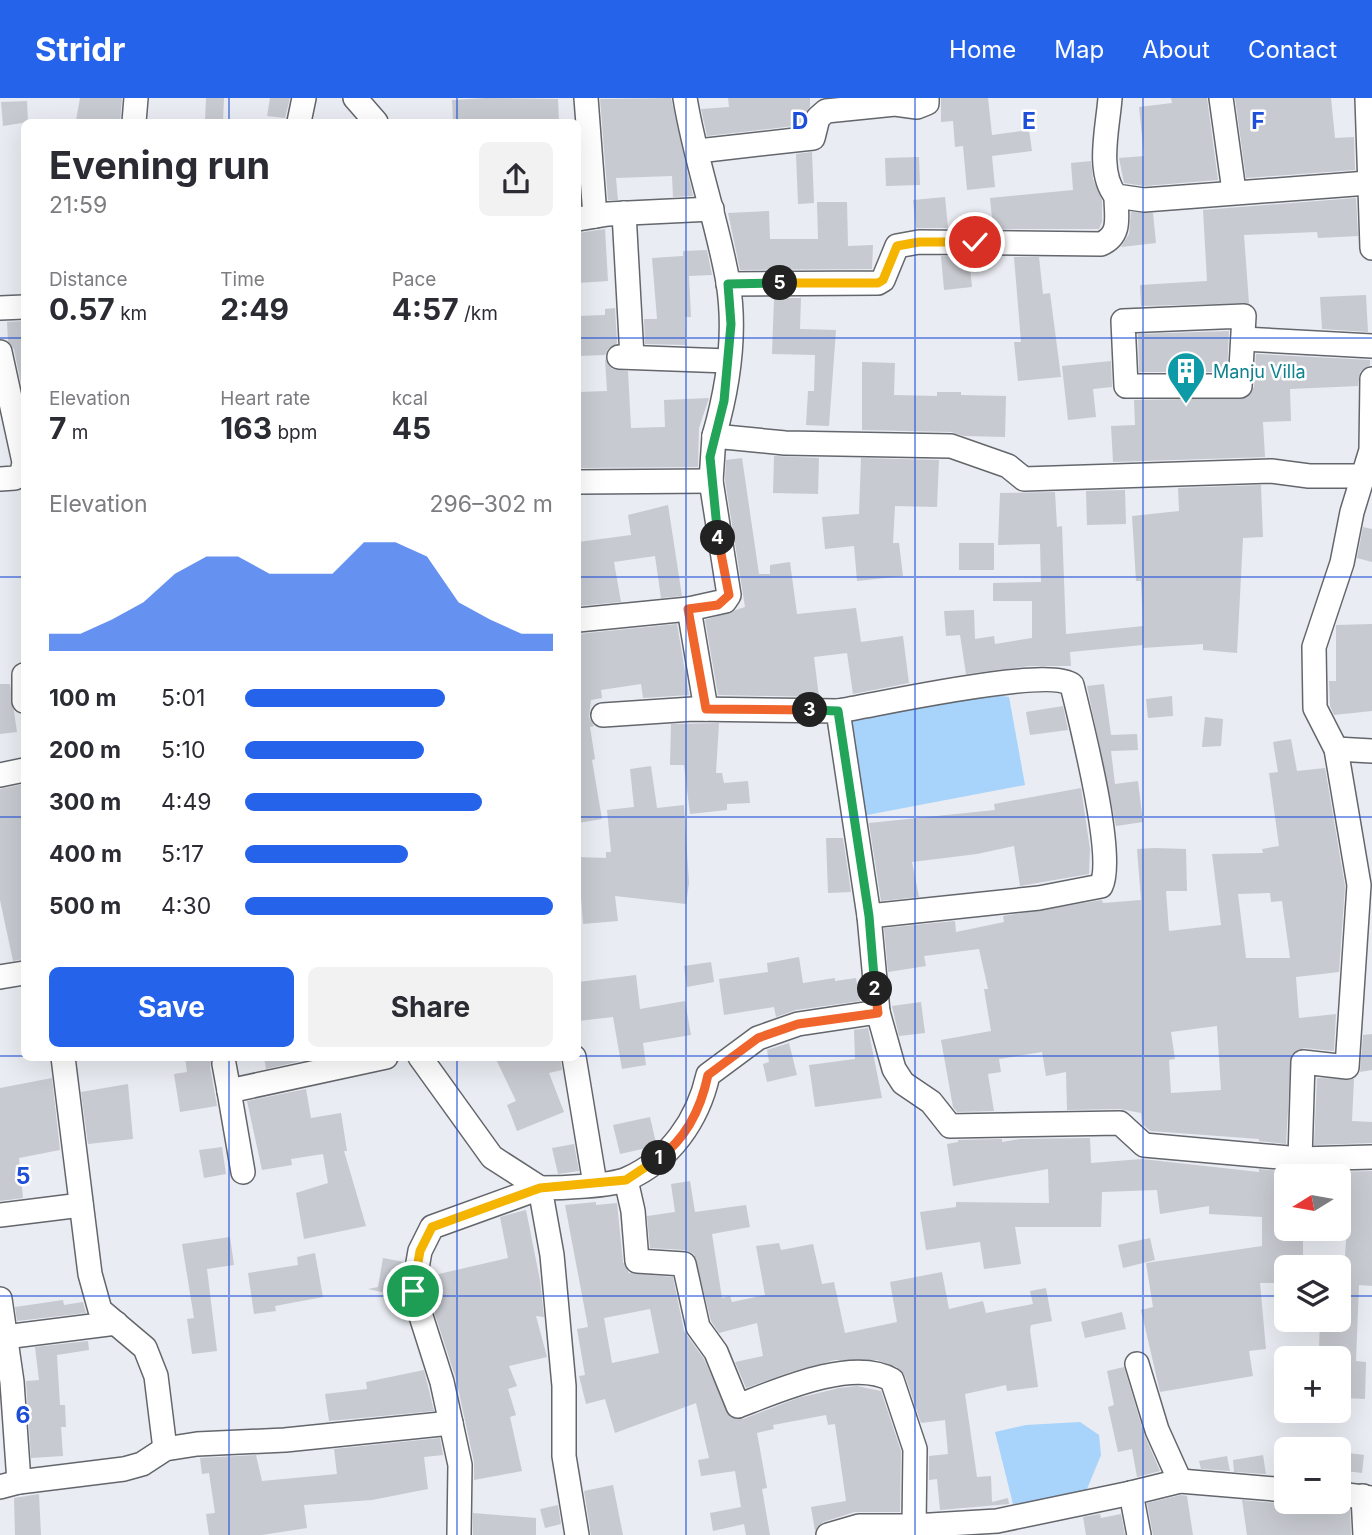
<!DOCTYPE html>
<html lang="en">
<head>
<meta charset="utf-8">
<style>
  body { margin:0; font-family:Inter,sans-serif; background:#f2f2f3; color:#2b2b33; height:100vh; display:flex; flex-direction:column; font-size:26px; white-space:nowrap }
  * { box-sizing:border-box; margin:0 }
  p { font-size:23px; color:#7c7c81 }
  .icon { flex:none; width:38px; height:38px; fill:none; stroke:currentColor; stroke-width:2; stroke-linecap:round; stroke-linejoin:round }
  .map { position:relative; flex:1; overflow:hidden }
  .panel { position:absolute; left:21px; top:21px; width:560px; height:942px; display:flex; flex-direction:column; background:#fff; border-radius:10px; box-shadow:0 7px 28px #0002 }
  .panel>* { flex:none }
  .needle { width:46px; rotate:259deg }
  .controls { position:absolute; left:1274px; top:1066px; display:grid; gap:14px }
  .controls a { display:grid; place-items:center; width:77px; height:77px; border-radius:10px; background:#fff; box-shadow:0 7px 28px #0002; font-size:35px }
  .pin { position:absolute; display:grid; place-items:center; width:60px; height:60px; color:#fff; margin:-30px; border:4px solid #fff; border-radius:50%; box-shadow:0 2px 7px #0007 }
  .km { position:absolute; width:35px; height:35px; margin:-18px; border-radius:50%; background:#222; color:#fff; font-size:19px; line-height:35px; text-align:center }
  .round { display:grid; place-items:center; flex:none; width:74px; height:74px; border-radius:10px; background:#f2f2f3 }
  .summary { display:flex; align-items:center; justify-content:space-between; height:119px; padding:0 28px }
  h1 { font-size:38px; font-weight:700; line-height:52px }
  .figures { display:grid; grid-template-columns:repeat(3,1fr); gap:10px; height:119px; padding:7px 28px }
  .figures div { display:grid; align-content:center }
  .figures b { font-size:30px; font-weight:700 }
  .figures small { font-size:19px; font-weight:400 }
  .figures p { font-size:19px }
  .chart { height:196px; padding:14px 28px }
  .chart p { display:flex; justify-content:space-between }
  .chart svg { width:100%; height:126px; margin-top:7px; fill:#2563eb; opacity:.7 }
  .button { display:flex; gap:14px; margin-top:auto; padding:14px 28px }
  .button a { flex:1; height:80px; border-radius:10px; background:#2563eb; color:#fff; font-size:28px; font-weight:700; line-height:80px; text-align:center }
  .button a+a { background:#f2f2f3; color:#2b2b33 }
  ul { padding:0 28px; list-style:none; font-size:23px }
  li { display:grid; grid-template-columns:112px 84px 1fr; align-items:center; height:52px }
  li i { height:18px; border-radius:9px; background:#2563eb }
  header { display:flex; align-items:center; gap:42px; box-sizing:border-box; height:98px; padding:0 35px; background:#2563eb; color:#fff }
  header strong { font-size:33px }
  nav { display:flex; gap:38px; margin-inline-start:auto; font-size:24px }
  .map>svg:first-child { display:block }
  .water { fill:#a8d3fa }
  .building { fill:#c7cad0; fill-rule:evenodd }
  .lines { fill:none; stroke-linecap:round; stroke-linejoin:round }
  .minor-casing { stroke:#63666b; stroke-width:26 }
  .minor { stroke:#fff; stroke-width:23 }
  .split-1-casing { stroke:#fff; stroke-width:14 }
  .split-2-casing { stroke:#fff; stroke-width:14 }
  .split-3-casing { stroke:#fff; stroke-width:14 }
  .split-4-casing { stroke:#fff; stroke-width:14 }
  .split-5-casing { stroke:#fff; stroke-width:14 }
  .split-6-casing { stroke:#fff; stroke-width:14 }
  .split-1 { stroke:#f5b400; stroke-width:9 }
  .split-2 { stroke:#f0652b; stroke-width:9 }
  .split-3 { stroke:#22a559; stroke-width:9 }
  .split-4 { stroke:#f0652b; stroke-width:9 }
  .split-5 { stroke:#22a559; stroke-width:9 }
  .split-6 { stroke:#f5b400; stroke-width:9 }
  .grid { fill:none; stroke:#1d4ed8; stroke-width:2; stroke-opacity:0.55 }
  .labels { text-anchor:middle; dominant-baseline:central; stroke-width:5; stroke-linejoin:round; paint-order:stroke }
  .culture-label { font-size:18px; fill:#0d838f; stroke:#fff; text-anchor:start }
  .grid-label { font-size:23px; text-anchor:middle; font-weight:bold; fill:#1d4ed8; stroke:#fff; stroke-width:5; stroke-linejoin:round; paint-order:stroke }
</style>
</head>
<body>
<header>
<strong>Stridr</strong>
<nav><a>Home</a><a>Map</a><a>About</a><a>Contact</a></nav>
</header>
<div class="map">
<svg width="1372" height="1437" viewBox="0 0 1372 1437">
  <rect width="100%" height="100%" fill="#e9ecf2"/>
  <g class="water">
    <polygon points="989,596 1009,599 1025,687 867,717 855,714 845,640 859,612"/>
    <polygon points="1080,1324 1099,1337 1101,1357 1087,1391 1070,1400 1013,1406 995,1334 1026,1327"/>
  </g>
  <g class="building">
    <polygon points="80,0 122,0 120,24 76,22"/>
    <polygon points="206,0 224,0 223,24 205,24"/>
    <polygon points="270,0 290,0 285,20 267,18"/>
    <polygon points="486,0 558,1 559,24 453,23 452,2"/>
    <polygon points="671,0 693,98 673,99 672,78 616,80 618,102 608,102 600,1"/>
    <polygon points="728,0 810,0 810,8 802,27 707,38 701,11 729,9"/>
    <polygon points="941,0 988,0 992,37 1029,32 1032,53 992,58 995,89 967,92 963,48 955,49 953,23 941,24"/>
    <polygon points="1171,0 1207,0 1218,82 1144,88 1124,85 1119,60 1144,58 1139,9 1172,5"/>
    <polygon points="1235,0 1331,0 1335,40 1354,39 1355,72 1246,80"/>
    <polygon points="27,3 28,24 3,28 1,4"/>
    <polygon points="812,54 814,105 798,106 796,56"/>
    <polygon points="919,59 920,87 886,88 885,60"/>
    <polygon points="1091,63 1093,81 1102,102 1102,124 1099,131 993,131 990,100 1073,92 1071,65"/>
    <polygon points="945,99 948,130 916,130 913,102"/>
    <polygon points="1356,100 1358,138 1318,140 1317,134 1244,137 1249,205 1141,208 1140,187 1207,183 1203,112"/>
    <polygon points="817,104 847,104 848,148 873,147 872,171 740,172 728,115 769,113 770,141 818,141"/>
    <polygon points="1131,114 1153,115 1156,145 1121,149 1129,136"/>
    <polygon points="605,131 608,183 578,185 578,135"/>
    <polygon points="707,152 712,177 689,178 691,219 685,219 686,247 645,246 644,221 657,221 652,160 683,158 683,153"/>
    <polygon points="941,158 969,159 972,189 944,192"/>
    <polygon points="1014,159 1039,159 1043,196 1050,195 1061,279 1018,283 1014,244 1021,244"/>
    <polygon points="1366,197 1368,234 1322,231 1320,199"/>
    <polygon points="774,200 801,200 800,231 836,232 829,328 806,327 808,293 814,293 815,257 772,256"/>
    <polygon points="615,210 617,245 608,251 605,257 578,258 578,218 605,217 605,211"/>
    <polygon points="24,223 24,300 14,251 8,243 7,224"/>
    <polygon points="1229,233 1227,274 1139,274 1138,236"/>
    <polygon points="1256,256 1370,262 1370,267 1360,274 1358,288 1290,291 1291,323 1263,324 1265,359 1113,364 1111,328 1135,327 1134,302 1246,300 1254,289"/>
    <polygon points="605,261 612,271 628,273 631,330 665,329 664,302 709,300 699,330 698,369 578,370 578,294 607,293"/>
    <polygon points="1111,263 1112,289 1093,291 1096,319 1068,322 1062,268"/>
    <polygon points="862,264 895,265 894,297 937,298 937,294 961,294 961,297 1006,298 1005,339 964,338 951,334 862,332"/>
    <polygon points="774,358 819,360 818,396 773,395"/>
    <polygon points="742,360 759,476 770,476 770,467 790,464 797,516 856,510 861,544 903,538 909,585 853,596 847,555 814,559 819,599 718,597 705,522 745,509 725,382 726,362"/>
    <polygon points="861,360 939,362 937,409 895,408 893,445 899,445 903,478 857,483 854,448 825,451 822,419 859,416"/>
    <polygon points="1261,387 1263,439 1243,440 1237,555 1203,552 1203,546 1143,550 1143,547 1070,554 1071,568 1029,568 966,576 960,537 946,538 944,513 974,512 975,541 994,538 995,546 1032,540 1032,503 993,503 993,485 1041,484 1040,446 998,447 1000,395 1055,394 1057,429 1062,428 1066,536 1143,528 1141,483 1136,483 1132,418 1179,413 1178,390"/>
    <polygon points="1125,392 1126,426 1087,427 1086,393"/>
    <polygon points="668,407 682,498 661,500 655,458 614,464 621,504 578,508 578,444 631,437 628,417"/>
    <polygon points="1363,429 1372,431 1372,464 1357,460"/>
    <rect x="959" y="445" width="35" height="27"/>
    <polygon points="677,526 689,597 643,600 641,586 601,592 602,600 591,602 589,619 594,628 590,629 595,661 592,662 602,721 578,725 578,536"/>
    <polygon points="1372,526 1372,613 1334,617 1330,608 1329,583 1336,583 1336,527"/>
    <polygon points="0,586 10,586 17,634 0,636"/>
    <polygon points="1104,586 1111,637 1137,636 1138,652 1111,653 1115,686 1138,683 1143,724 1116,728 1087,588"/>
    <polygon points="1172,598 1173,618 1148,620 1146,601"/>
    <polygon points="1063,608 1068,632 1030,637 1026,614"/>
    <polygon points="1205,619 1223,621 1221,648 1202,649"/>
    <polygon points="719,625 716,675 722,675 724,685 748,683 750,705 727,706 727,712 690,716 684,667 670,667 671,626"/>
    <path d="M1291,641l6,32 28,-3 20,118 -6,86 -43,5 3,41 37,-4 -2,37 -30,-3 -13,7 -5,89 -27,-3v-2l-109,-8 -8,-7 -1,-11 -21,-4 -53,1 -1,-38 -20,4 -4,-24 -43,7 2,13 -13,2 6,37 -37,1 -4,-5 -12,-67 50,-9 -7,-42h4l-9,-40 -55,7 2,10 -38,6 -4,-44 71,-7 1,11 48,-10 -1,-6 99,-16 1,3 38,-3 -4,-51 18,-1 31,1 1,42h-21l3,40 52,-6 -9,-71 51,-1 -1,-4 17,-3 -10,-73 9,-1 -5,-30zM1270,795l1,9 11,-1 8,57h-44l-8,-64zM1217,928l4,64 -50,3 -2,-33 6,-1 -4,-27z"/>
    <polygon points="651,668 657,710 684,707 689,785 686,806 615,798 618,823 583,826 578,759 606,760 606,754 611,754 607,712 634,709 630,671"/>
    <polygon points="24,686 24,861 13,863 0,802 0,691"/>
    <polygon points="1081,690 1090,751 1089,776 1020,788 1014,748 977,756 912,764 919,799 881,803 869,725 995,712 994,706"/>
    <polygon points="826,740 843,740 851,794 828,795"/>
    <polygon points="799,859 803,885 835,880 835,883 856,880 860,903 796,912 776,919 774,909 724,917 719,881 768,874 767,865"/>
    <polygon points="711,864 714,884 687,889 684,868"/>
    <polygon points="636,877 640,911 685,903 691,937 643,945 646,967 622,971 613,919 578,923 578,884"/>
    <polygon points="921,904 925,935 899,938 892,908"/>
    <polygon points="868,930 882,1000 815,1009 809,967 855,961 854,932"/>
    <polygon points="1372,936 1372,972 1360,974 1363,937"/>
    <polygon points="789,945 797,977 767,984 763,966 769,964 767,952"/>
    <polygon points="185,959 212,959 210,969 217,1008 180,1014 174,976 187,974"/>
    <polygon points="264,959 304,959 305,962 266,971"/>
    <polygon points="495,959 560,959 562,972 549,975 564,1014 517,1033 507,1007 516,1003"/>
    <polygon points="52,980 60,1052 19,1060 23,1100 0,1103 0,990"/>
    <polygon points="1317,980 1354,981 1352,1023 1372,1024 1372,1045 1314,1047"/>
    <polygon points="128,986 133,1041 88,1046 81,994"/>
    <polygon points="306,991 311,1020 341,1015 347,1053 344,1053 366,1128 304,1141 296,1095 328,1085 323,1056 291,1061 292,1067 262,1072 247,1003"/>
    <polygon points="650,1019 656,1045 651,1049 620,1056 613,1027"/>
    <polygon points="1090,1040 1091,1065 1142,1061 1259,1074 1259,1071 1300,1075 1372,1073 1372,1188 1359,1187 1356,1263 1366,1264 1365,1301 1345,1300 1345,1292 1339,1292 1339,1251 1319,1250 1320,1222 1339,1222 1341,1211 1348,1117 1339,1117 1339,1078 1286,1078 1286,1130 1303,1131 1303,1169 1286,1169 1286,1185 1260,1185 1266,1251 1249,1253 1253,1278 1160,1294 1141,1212 1153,1209 1146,1165 1262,1148 1262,1119 1209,1116 1209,1108 1160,1116 1157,1092 1102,1094 1101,1129 1015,1129 1021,1166 984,1171 980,1144 926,1152 920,1114 956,1109 956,1104 1049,1105 1048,1071 953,1088 947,1046 958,1044 958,1042 1002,1041 1002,1044 1020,1041"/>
    <polygon points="574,1046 579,1073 558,1076 552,1050"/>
    <polygon points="222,1049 226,1076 204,1080 199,1052"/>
    <polygon points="690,1083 695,1114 746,1107 750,1129 712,1136 722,1200 730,1198 732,1204 765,1197 756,1148 779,1145 781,1152 813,1146 822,1186 834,1184 845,1235 897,1224 890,1184 942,1174 949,1211 983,1203 986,1215 1033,1206 1030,1193 1046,1190 1052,1223 1031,1227 1030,1232 1038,1289 1007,1293 1006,1287 965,1296 977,1379 991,1378 992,1404 1008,1400 1009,1406 940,1412 937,1381 929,1382 929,1358 948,1356 945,1322 921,1325 905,1278 897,1269 877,1262 835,1262 790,1274 746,1290 735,1264 763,1258 757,1225 719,1235 711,1223 694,1156 685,1152 650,1150 647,1118 675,1114 671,1086"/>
    <path d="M596,1104v3l21,-2 6,59 6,11 44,4 11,54 20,28 26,58 13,2 55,-21 41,-10 18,-2 24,5 20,60 -1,61h-45l-32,10 -8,9 -4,-24 35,-6 -11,-77 -7,1 -2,-10 -53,10 1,4 -17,4 10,55 -5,1 8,46h-24l-2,-11 -31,7 -3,-18 31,-6 -6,-36 -34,5 -3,-16 11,-2 -13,-55 -81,30 -10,-34 -19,5 -7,-28 6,-1 -8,-46 11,-2 -23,-122zM650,1211l9,44 -47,10 -8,-45z"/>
    <polygon points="526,1112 540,1182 544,1219 536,1218 547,1259 509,1268 517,1288 508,1291 516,1317 510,1319 522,1373 474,1382 474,1364 456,1281 427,1192 430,1178 508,1160 500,1119"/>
    <polygon points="230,1139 234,1167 207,1171 217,1253 192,1256 187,1221 194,1220 182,1146"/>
    <polygon points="1150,1140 1155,1162 1123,1170 1118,1147"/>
    <polygon points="315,1155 323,1199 275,1208 276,1213 254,1216 248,1175 298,1167 297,1159"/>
    <polygon points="383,1160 404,1164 400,1198 368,1191 378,1189"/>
    <polygon points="63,1202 64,1207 83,1204 86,1215 17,1223 15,1209"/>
    <polygon points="1122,1214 1126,1231 1085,1240 1081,1224"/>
    <polygon points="88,1243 89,1252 57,1257 60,1307 65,1307 66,1329 61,1329 63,1358 31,1360 26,1283 39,1282 35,1249"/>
    <polygon points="1124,1269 1144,1336 1160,1373 1137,1379 1132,1351 1118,1354 1108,1309 1114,1307 1107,1273"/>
    <polygon points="424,1272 434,1313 329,1323 325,1296 367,1291 366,1284"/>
    <polygon points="440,1340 443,1357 424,1359 428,1391 372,1402 304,1407 307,1430 262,1437 209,1437 206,1416 215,1415 209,1375 202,1376 200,1360 256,1357 262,1383 337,1376 334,1351"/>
    <polygon points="1349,1355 1364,1357 1362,1375 1346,1373"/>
    <polygon points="1263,1357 1266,1376 1234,1374 1233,1362"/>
    <polygon points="1227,1358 1230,1373 1201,1371 1199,1363"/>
    <polygon points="613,1387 623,1437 591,1437 584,1393"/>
    <polygon points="39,1396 41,1437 15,1437 14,1400"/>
    <polygon points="1181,1397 1187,1398 1193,1437 1153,1437 1147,1405"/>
    <polygon points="1242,1402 1285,1406 1308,1404 1308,1408 1329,1405 1350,1411 1351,1437 1247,1437"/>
    <polygon points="558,1407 561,1426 545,1430 540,1411"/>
    <polygon points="473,1415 536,1420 536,1437 473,1437"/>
    <polygon points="1100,1416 1101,1420 1121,1416 1125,1437 1086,1437 1083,1419"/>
  </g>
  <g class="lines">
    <defs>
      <g id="minor">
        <polyline points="355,0 376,24"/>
        <polyline points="586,0 595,118"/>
        <path d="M685,0c10,62 32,122 43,184 8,50 0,106 -14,154"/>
        <path d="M1110,0c-2,29 -14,74 6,98l28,4 224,-17"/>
        <polyline points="1221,0 1234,93"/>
        <polyline points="1367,0 1372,150"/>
        <polyline points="134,24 136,0"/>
        <polyline points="299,24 304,0"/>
        <polyline points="698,53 813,40 818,20 826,13 895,6 917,9 927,5 927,0"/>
        <polyline points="624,115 632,259"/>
        <polyline points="578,121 608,116 712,111"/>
        <path d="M728,186l150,-1 5,-3 14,-34 22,-4 182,2c21,-9 15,-28 15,-48"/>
        <polyline points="0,210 24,209"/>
        <polygon points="1244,218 1240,288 1126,288 1123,223"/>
        <polyline points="1243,241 1372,248"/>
        <polyline points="0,254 24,364 22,375 15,380 0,381"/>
        <polyline points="619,259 728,263"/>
        <polyline points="578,384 711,383"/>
        <polyline points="689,511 706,611"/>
        <polyline points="578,522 689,511 725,503 729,497 711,383 714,338 785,345 951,348 1008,368 1024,381 1271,373 1309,378 1363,378"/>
        <polyline points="24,577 24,603"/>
        <path d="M838,613c39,-6 209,-45 234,-26 9,38 44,172 29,201l-62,12 -170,18"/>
        <polyline points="603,617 693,611 838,613 869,818 878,914"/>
        <polyline points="1336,651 1372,653"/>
        <polyline points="0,677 24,672"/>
        <polyline points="0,879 24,875"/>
        <polyline points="63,959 90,1176 100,1212 145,1250 156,1278 165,1351"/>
        <polyline points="420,959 492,1059 540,1090 432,1129 420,1153 413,1193 442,1284 460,1367 459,1437"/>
        <polyline points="574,959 595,1086"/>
        <polyline points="224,966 229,993"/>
        <polyline points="1300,1061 1303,964 1347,969 1359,787 1336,651 1315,610 1314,549 1342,465 1352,414 1371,352 1372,281"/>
        <polyline points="243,1074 229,993 386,959"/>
        <path d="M626,1082l7,31 4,50 47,3 14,63 18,25 22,54c39,-15 115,-49 154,-26l23,69 -1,77 83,-5 134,-28 8,42"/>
        <polyline points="0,1117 81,1107"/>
        <polyline points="0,1201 12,1284 19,1384"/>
        <polyline points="5,1239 116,1225"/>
        <polyline points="1137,1266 1157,1332 1180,1383"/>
        <polyline points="0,1389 19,1384 124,1371 142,1366 165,1351 197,1346 285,1342 451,1325"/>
        <polyline points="1131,1395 1180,1383 1286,1392"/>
        <polyline points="1339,1396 1372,1400"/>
        <polyline points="1363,1398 1365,1437"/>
        <path d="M577,1437l-13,-79v-70l-12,-131 -12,-67c20,0 71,-2 87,-9 43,-19 71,-59 81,-104l50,-37 40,-14 80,-12 16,57 9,14 28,19 19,24 170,-3 24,22 156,14 72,-2"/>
        <polyline points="828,1437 859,1428 914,1428"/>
      </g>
    </defs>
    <use href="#minor" class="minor-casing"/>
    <use href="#minor" class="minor"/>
  </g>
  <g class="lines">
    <defs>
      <polyline id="split-1" points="413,1193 420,1153 432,1129 540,1090 626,1082 659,1060"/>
      <path id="split-2" d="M659,1060c28,-20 42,-50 49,-83l50,-37 40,-14 80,-11 -3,-24"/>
      <polyline id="split-3" points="810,612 838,613 869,818 875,891"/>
      <polyline id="split-4" points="718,440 729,497 718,507 688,511 706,611 810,612"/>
      <polyline id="split-5" points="718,440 710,359 724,303 731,226 728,186 780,185"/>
      <polyline id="split-6" points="780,185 878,185 883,182 897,148 919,144 975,144"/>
    </defs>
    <use href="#split-1" class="split-1-casing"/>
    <use href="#split-2" class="split-2-casing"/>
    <use href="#split-3" class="split-3-casing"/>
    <use href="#split-4" class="split-4-casing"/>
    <use href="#split-5" class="split-5-casing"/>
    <use href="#split-6" class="split-6-casing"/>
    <use href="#split-1" class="split-1"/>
    <use href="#split-2" class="split-2"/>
    <use href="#split-3" class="split-3"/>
    <use href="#split-4" class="split-4"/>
    <use href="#split-5" class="split-5"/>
    <use href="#split-6" class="split-6"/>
  </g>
  <path class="grid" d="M229,0v24M457,0v24M686,0v1437M915,0v1437M1143,0v1437M0,240h24M578,240h794M0,479h24M578,479h794M0,719h24M578,719h794M0,958h24M578,958h794M229,959v478M457,959v478M0,1198h1286M1339,1198h33"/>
  <defs>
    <symbol id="building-pin" viewBox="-11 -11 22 30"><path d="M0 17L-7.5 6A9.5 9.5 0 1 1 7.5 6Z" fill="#0f9aa8" stroke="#fff"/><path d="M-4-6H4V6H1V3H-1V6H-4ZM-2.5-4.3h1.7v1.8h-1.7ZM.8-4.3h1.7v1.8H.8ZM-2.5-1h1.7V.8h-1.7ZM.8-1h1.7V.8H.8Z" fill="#fff"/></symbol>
  </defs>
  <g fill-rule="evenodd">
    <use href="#building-pin" x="1164" y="251" width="44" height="60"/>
  </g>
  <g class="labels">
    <g class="culture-label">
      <text x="1213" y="273">Manju Villa</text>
    </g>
  </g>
  <g class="grid-label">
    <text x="800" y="31">D</text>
    <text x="1029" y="31">E</text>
    <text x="1258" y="31">F</text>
    <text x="23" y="1086">5</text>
    <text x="23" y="1325">6</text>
  </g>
</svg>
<div class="controls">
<a><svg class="needle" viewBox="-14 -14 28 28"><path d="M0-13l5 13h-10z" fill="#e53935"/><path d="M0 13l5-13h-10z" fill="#7c7c81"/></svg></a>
<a><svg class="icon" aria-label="layers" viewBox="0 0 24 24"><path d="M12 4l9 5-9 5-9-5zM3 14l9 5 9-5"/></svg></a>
<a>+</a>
<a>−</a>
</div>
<div class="pin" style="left:413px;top:1193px;background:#1e9e55"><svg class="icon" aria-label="arrive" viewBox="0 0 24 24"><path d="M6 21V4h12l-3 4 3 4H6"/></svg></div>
<div class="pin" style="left:975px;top:144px;background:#d93025"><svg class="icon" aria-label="check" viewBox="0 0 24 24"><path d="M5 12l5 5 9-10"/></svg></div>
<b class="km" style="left:659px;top:1060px">1</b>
<b class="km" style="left:875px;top:891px">2</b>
<b class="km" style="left:810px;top:612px">3</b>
<b class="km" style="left:718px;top:440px">4</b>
<b class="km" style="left:780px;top:185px">5</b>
<section class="panel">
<div class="summary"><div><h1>Evening run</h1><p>21:59</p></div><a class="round"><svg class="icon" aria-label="share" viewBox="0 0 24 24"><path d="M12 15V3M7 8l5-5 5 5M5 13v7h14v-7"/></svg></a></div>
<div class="figures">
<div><p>Distance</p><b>0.57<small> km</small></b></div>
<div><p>Time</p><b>2:49</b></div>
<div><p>Pace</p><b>4:57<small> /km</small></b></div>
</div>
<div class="figures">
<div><p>Elevation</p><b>7<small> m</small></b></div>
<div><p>Heart rate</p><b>163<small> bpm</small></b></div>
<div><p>kcal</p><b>45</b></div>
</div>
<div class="chart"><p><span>Elevation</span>296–302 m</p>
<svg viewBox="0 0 160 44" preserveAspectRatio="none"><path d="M0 44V38L10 38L20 33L30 27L40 17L50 11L60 11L70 17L80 17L90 17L100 6L110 6L120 11L130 27L140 33L150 38L160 38V44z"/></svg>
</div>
<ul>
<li><b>100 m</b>5:01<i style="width:65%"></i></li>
<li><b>200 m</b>5:10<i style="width:58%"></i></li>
<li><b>300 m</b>4:49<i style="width:77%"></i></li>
<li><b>400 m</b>5:17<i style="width:53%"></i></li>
<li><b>500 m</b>4:30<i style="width:100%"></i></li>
</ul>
<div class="button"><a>Save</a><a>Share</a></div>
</section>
</div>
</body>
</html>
